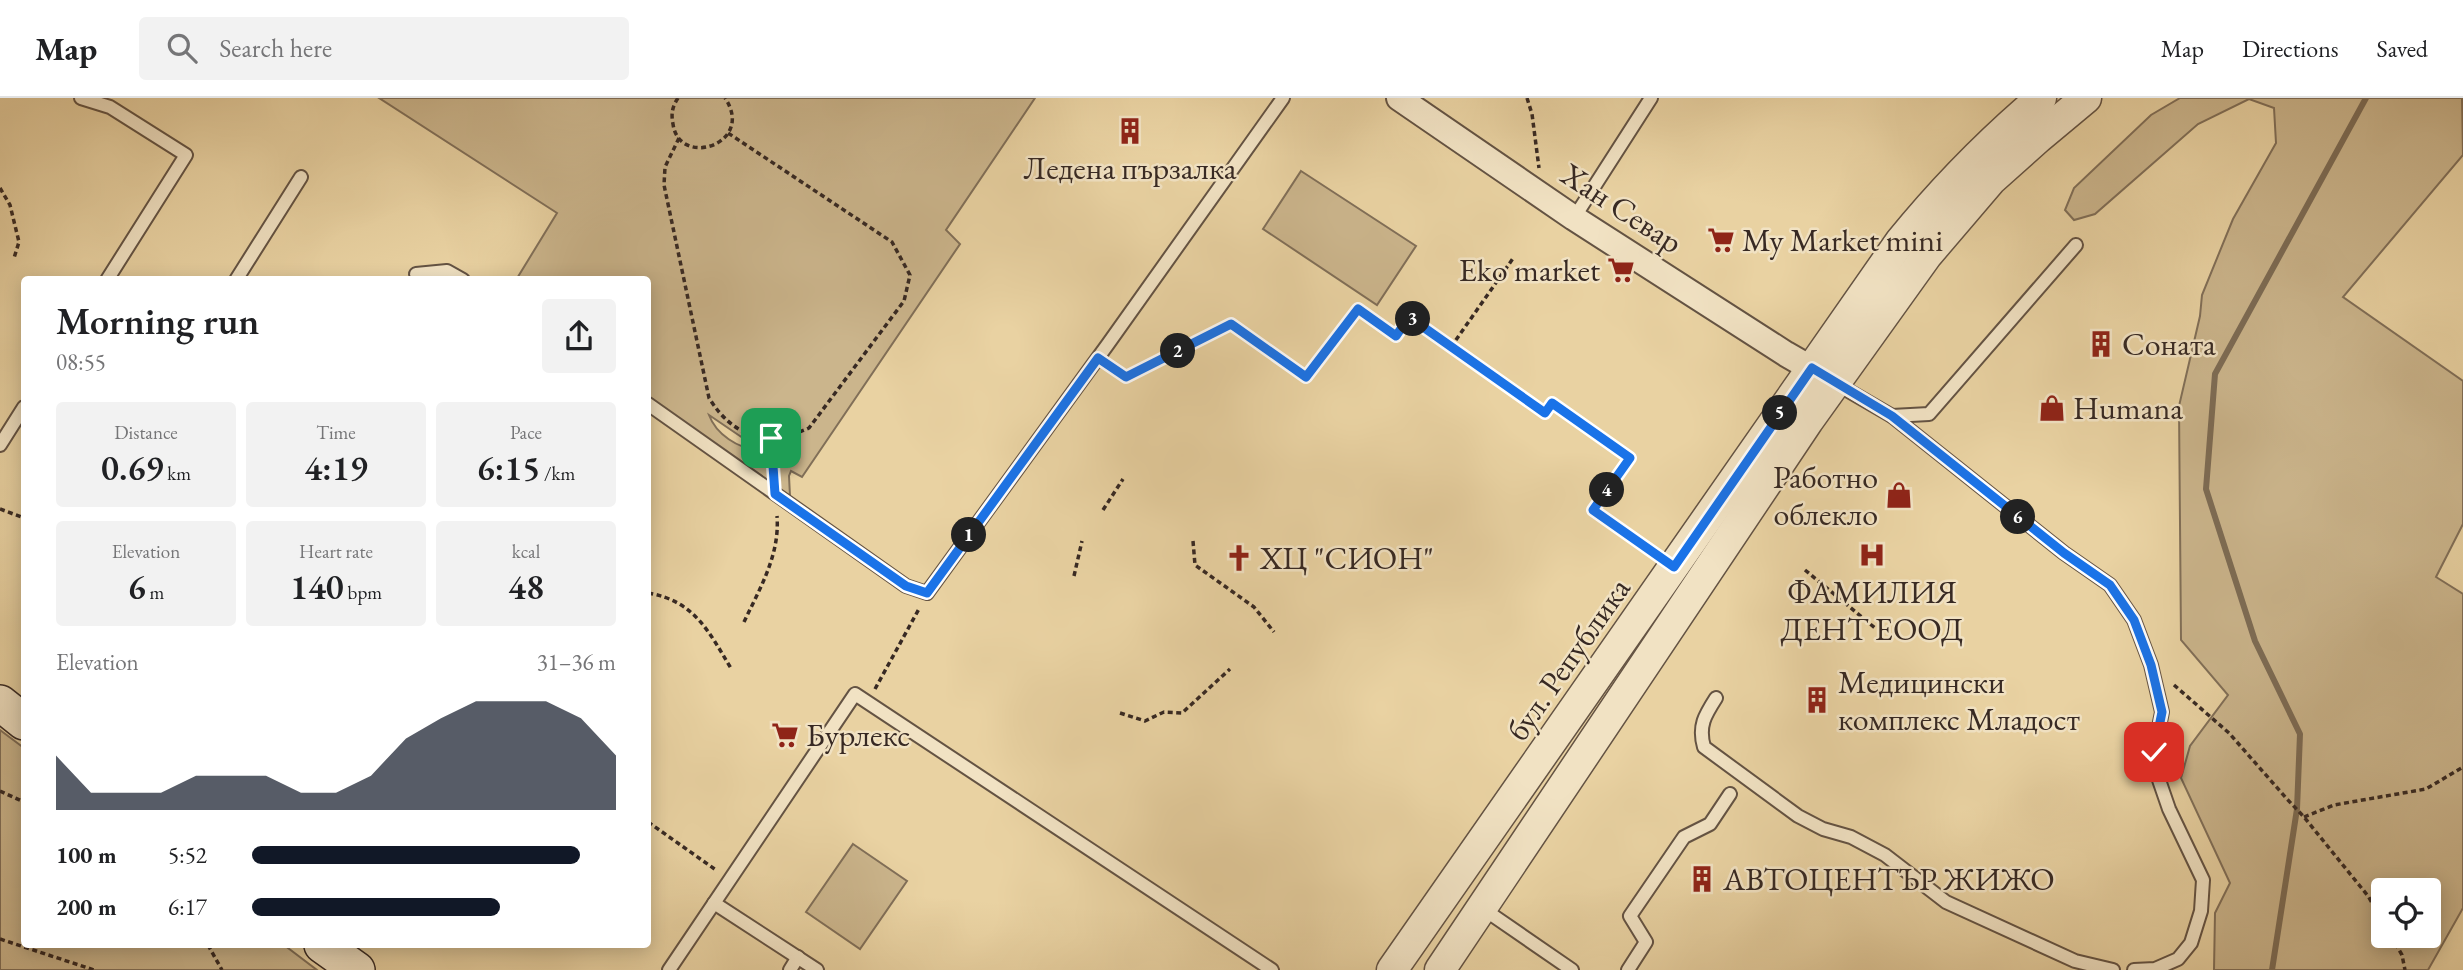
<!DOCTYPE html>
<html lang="en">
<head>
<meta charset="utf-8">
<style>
  body { margin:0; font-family:"EB Garamond",serif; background:#f2f2f2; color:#202124; height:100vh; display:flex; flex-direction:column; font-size:26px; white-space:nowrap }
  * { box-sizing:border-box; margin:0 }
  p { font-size:23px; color:#757577 }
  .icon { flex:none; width:38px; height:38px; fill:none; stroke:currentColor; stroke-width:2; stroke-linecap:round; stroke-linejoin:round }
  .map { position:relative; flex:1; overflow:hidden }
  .sheet { position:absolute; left:21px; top:178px; width:630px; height:672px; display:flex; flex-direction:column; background:#fff; border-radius:7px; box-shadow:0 4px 18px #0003 }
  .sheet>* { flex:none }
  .buttons { position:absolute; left:2371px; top:780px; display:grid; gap:14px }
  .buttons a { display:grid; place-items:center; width:70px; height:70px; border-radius:7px; background:#fff; box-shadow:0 4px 18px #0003; font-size:35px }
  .pin { position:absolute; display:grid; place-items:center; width:60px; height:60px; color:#fff; margin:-30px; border-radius:14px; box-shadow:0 4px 10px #0006 }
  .km { position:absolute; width:35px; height:35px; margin:-18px; border-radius:50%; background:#222; color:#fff; font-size:19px; line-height:35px; text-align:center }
  .round { display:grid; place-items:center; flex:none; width:74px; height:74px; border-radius:7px; background:#f2f2f2 }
  .summary { display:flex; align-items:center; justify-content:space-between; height:119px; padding:0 35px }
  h1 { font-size:38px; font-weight:600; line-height:52px }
  .figures { display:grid; grid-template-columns:repeat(3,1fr); gap:10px; height:119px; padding:7px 35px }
  .figures div { display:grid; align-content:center; border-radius:7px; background:#f2f2f2; text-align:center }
  .figures b { font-size:35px; font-weight:600 }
  .figures small { font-size:19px; font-weight:400 }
  .figures p { font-size:19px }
  .chart { height:196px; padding:14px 35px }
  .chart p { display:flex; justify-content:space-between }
  .chart svg { width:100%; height:126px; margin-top:7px; fill:#111827; opacity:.7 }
  ul { padding:0 35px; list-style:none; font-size:23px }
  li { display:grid; grid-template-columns:112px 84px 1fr; align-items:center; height:52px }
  li i { height:18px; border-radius:9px; background:#111827 }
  header { display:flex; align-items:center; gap:42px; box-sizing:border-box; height:98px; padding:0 35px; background:#fff; border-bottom:2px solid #e0e0e0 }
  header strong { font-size:33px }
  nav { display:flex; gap:38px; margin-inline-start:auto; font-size:24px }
  .search { width:490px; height:63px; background:#f2f2f2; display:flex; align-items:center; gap:18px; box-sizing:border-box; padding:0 24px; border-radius:7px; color:#757577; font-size:26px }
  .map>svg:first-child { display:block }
  .green { fill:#cbb58c; stroke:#816f58; stroke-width:2; fill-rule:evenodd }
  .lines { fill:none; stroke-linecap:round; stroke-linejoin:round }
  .stream { stroke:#7d6c55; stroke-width:6 }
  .service-casing { stroke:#645343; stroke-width:16 }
  .minor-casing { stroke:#645343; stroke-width:28 }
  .tertiary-casing { stroke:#645343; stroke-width:33 }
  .secondary-casing { stroke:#372923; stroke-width:38 }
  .path { stroke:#372923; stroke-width:3.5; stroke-dasharray:5 3.5; stroke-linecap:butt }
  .service { stroke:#f1e2c3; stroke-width:12 }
  .minor { stroke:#f1e2c3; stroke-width:24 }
  .tertiary { stroke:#f1e2c3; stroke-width:30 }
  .secondary { stroke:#f1e2c3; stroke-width:35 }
  .route-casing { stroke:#fff; stroke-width:14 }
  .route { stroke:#1a73e8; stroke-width:9 }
  .labels { text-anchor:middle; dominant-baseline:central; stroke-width:5; stroke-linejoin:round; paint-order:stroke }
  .poi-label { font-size:32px; fill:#372923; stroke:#f1e2c3; text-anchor:start }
  .street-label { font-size:32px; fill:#372923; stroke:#f1e2c3 }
</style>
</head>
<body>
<header>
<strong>Map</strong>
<div class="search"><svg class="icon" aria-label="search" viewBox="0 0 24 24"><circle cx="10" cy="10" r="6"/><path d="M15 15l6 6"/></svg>Search here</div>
<nav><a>Map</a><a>Directions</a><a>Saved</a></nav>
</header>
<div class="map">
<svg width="2463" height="872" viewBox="0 0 2463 872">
  <rect width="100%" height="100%" fill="#e9d2a2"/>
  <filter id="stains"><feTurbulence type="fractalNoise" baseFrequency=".00286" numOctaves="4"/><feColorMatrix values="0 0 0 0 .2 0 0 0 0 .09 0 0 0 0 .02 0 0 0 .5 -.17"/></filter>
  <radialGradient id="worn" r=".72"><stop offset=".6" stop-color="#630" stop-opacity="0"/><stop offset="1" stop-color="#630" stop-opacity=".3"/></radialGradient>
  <g class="green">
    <path d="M379,0h656l-89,132 14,14 -158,233 -11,-6 -2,5 1,20 -142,-93v-123h-132l41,-67zM709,317l50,34v1c-21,-1 -43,-16 -50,-35z"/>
    <path d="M2180,0h282l1,57 -120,142 120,84v143l-27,53 27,17v314l-35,62h-214l1,-57 15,-30 -49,-105 9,-32 38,-51 -47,-55 -2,-234 21,-90 2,-21 31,-76 43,-76 -2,-35 -25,-9 -51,25 -103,90 -21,6 -9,-10 9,-22 77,-73zM2384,793h45v45h-45z"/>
    <polygon points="1301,73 1416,148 1377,207 1263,131"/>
    <polygon points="0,632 24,650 24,847 284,847 317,872 0,872"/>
    <polygon points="853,746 907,783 860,851 806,814"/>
  </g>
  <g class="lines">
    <polyline class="stream" points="2272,872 2297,711 2300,636 2255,543 2206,391 2215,276 2366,0"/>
    <defs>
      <g id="service">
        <polyline points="81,0 110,9 186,57 107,182"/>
        <polyline points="1574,120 1651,0"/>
        <polyline points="416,176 447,173 463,182"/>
        <polyline points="236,182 301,79"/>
        <polyline points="1835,285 1892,318 2064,455 2110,487 2134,522 2151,567 2162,614 2154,654 2159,682 2169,711 2203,782 2201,813 2191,845 2178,861 2155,871 2134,872"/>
        <polyline points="648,306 906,488 927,495 1108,246 1283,0"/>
        <polyline points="1892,318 1929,316 2076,147"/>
        <polyline points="0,347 24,309"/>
        <path d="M1716,600c-11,17 -18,28 -12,49l94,69 25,13 28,8 34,18 61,47 129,59 38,9"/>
        <polyline points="714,805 817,872"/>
        <polyline points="1482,810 1572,872"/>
        <polyline points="669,872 855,596 1272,872"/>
        <polyline points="790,872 798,859"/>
        <polyline points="1628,872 1646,844 1630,818 1684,739 1710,726 1730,696"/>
      </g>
      <polyline id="minor" points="1399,0 1574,120 1786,256 1826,279"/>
      <g id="tertiary">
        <path d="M1392,872l508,-728c43,-53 89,-100 141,-144"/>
        <polyline points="1440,872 1808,323 1927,157 1991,82 2038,40 2086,0"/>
      </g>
      <g id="secondary">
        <polyline points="0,605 24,624"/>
        <polyline points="322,847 357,872"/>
      </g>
    </defs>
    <use href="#service" class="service-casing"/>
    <use href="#minor" class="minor-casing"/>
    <use href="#tertiary" class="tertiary-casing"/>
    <use href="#secondary" class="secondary-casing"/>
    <g class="path">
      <path d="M678,0c-6,9 -7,16 -5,26 6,45 83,20 52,-26"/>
      <polyline points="1527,0 1532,16 1539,70"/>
      <path d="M679,40l-14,29 -1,18 45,213c25,40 58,49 100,30l95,-127 6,-26 -18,-33 -164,-109"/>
      <polyline points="0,90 10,107 19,144 14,160"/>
      <polyline points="1451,249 1514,159"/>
      <polyline points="1111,269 1126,279 1231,226 1306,279 1358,211 1396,238 1409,219 1545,315 1552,305 1630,360 1593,412 1655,456"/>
      <polyline points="771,341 773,375"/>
      <polyline points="0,411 24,420"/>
      <polyline points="1103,412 1123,381"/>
      <polyline points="1193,443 1195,467 1254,509 1274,534"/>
      <polyline points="1805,472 1875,530"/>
      <polyline points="1074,478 1082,443"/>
      <path d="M648,495c47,8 61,39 84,77"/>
      <path d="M744,524c16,-34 36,-67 33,-106"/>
      <polyline points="2174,587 2229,635 2287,701 2304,719 2368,798 2384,825"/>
      <polyline points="875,591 920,509"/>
      <polyline points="1120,615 1145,623 1164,614 1182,615 1230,571"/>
      <polyline points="0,693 24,704"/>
      <polyline points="2304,719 2334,707 2426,691 2463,669"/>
      <polyline points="648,724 716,772"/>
      <polyline points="2391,838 2402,857 2405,872"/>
      <polyline points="0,841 94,872"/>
      <polyline points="208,847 222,872"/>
    </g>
    <use href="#service" class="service"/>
    <use href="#minor" class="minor"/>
    <use href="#tertiary" class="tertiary"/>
    <use href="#secondary" class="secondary"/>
  </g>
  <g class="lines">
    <defs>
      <polyline id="route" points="771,340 775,396 906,488 927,495 1098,260 1126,279 1231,226 1306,279 1358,211 1396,238 1409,219 1545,315 1552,305 1630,360 1593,412 1674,469 1812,270 1892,318 2064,455 2110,487 2134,522 2151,567 2162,614 2154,654"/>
    </defs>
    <use href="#route" class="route-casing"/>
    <use href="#route" class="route"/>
  </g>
  <defs>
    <symbol id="building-bare" viewBox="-9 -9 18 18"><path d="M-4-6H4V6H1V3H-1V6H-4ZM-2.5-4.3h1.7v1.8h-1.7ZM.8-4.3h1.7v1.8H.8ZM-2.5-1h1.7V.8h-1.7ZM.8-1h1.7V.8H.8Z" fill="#8f2418" stroke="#f1e2c3" stroke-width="2.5" paint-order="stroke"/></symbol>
    <symbol id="supermarket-bare" viewBox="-9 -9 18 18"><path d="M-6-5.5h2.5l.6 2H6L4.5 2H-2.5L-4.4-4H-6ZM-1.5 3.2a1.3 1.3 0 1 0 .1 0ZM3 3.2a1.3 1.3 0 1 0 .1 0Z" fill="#8f2418" stroke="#f1e2c3" stroke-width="2.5" paint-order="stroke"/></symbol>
    <symbol id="shop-bare" viewBox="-9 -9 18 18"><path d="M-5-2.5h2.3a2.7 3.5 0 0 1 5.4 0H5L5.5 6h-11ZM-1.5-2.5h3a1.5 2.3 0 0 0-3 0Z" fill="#8f2418" stroke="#f1e2c3" stroke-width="2.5" paint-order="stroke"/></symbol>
    <symbol id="hospital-bare" viewBox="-9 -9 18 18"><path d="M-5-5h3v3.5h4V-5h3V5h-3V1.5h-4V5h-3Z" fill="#8f2418" stroke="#f1e2c3" stroke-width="2.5" paint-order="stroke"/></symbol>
    <symbol id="church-bare" viewBox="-9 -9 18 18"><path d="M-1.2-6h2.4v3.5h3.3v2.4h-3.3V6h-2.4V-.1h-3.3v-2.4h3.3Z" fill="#8f2418" stroke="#f1e2c3" stroke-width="2.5" paint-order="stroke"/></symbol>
  </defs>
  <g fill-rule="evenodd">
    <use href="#building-bare" x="1111" y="14" width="38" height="38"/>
    <use href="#supermarket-bare" x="1702" y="123" width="38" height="38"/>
    <use href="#supermarket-bare" x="1602" y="153" width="38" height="38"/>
    <use href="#building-bare" x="2082" y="227" width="38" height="38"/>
    <use href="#shop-bare" x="2033" y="291" width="38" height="38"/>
    <use href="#shop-bare" x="1880" y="378" width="38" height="38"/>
    <use href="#hospital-bare" x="1853" y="438" width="38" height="38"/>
    <use href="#church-bare" x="1220" y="441" width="38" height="38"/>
    <use href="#building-bare" x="1798" y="583" width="38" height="38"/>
    <use href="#supermarket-bare" x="766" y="618" width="38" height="38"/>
    <use href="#building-bare" x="1683" y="762" width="38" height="38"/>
  </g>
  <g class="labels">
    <g class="poi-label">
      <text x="1130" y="70" text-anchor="middle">Ледена пързалка</text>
      <text x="1742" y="142">My Market mini</text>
      <text x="1600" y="172" text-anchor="end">Eko market</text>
      <text x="2122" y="246">Соната</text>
      <text x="2073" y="310">Humana</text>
      <text x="1878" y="379" text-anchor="end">Работно<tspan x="1878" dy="37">облекло</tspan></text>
      <text x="1260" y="460">ХЦ "СИОН"</text>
      <text x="1872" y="494" text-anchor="middle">ФАМИЛИЯ<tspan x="1872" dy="37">ДЕНТ ЕООД</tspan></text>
      <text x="1838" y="584">Медицински<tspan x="1838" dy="37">комплекс Младост</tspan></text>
      <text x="806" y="637">Бурлекс</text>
      <text x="1723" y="781">АВТОЦЕНТЪР ЖИЖО</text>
    </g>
    <g class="street-label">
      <text transform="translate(1622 110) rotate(33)">Хан Севар</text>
      <text transform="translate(1568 561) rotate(-55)">бул. Република</text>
    </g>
  </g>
  <rect width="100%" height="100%" filter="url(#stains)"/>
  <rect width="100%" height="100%" fill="url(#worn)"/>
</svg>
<div class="buttons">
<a><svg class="icon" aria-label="locate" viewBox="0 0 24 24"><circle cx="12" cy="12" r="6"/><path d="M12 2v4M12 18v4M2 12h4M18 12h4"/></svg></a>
</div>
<div class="pin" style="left:771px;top:340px;background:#1e9e55"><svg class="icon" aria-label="arrive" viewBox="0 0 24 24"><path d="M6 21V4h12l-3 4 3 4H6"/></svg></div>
<div class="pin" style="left:2154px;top:654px;background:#d93025"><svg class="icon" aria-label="check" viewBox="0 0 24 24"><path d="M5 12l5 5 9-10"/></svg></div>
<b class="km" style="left:969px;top:437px">1</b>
<b class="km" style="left:1178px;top:253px">2</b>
<b class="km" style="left:1413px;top:221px">3</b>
<b class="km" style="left:1607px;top:392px">4</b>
<b class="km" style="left:1780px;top:315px">5</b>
<b class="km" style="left:2018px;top:419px">6</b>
<section class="sheet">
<div class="summary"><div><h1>Morning run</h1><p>08:55</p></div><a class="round"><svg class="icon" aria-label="share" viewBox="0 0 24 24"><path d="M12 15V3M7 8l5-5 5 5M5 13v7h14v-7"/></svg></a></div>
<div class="figures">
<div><p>Distance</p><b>0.69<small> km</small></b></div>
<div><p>Time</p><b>4:19</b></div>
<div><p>Pace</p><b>6:15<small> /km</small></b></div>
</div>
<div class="figures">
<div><p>Elevation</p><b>6<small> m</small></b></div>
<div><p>Heart rate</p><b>140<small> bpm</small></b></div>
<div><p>kcal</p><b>48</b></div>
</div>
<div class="chart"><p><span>Elevation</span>31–36 m</p>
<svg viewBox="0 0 160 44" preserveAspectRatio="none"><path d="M0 44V25L10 38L20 38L30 38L40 32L50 32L60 32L70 38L80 38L90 32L100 19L110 12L120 6L130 6L140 6L150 12L160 25V44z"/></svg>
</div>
<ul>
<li><b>100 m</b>5:52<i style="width:90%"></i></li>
<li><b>200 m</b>6:17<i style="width:68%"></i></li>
</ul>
</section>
</div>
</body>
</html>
